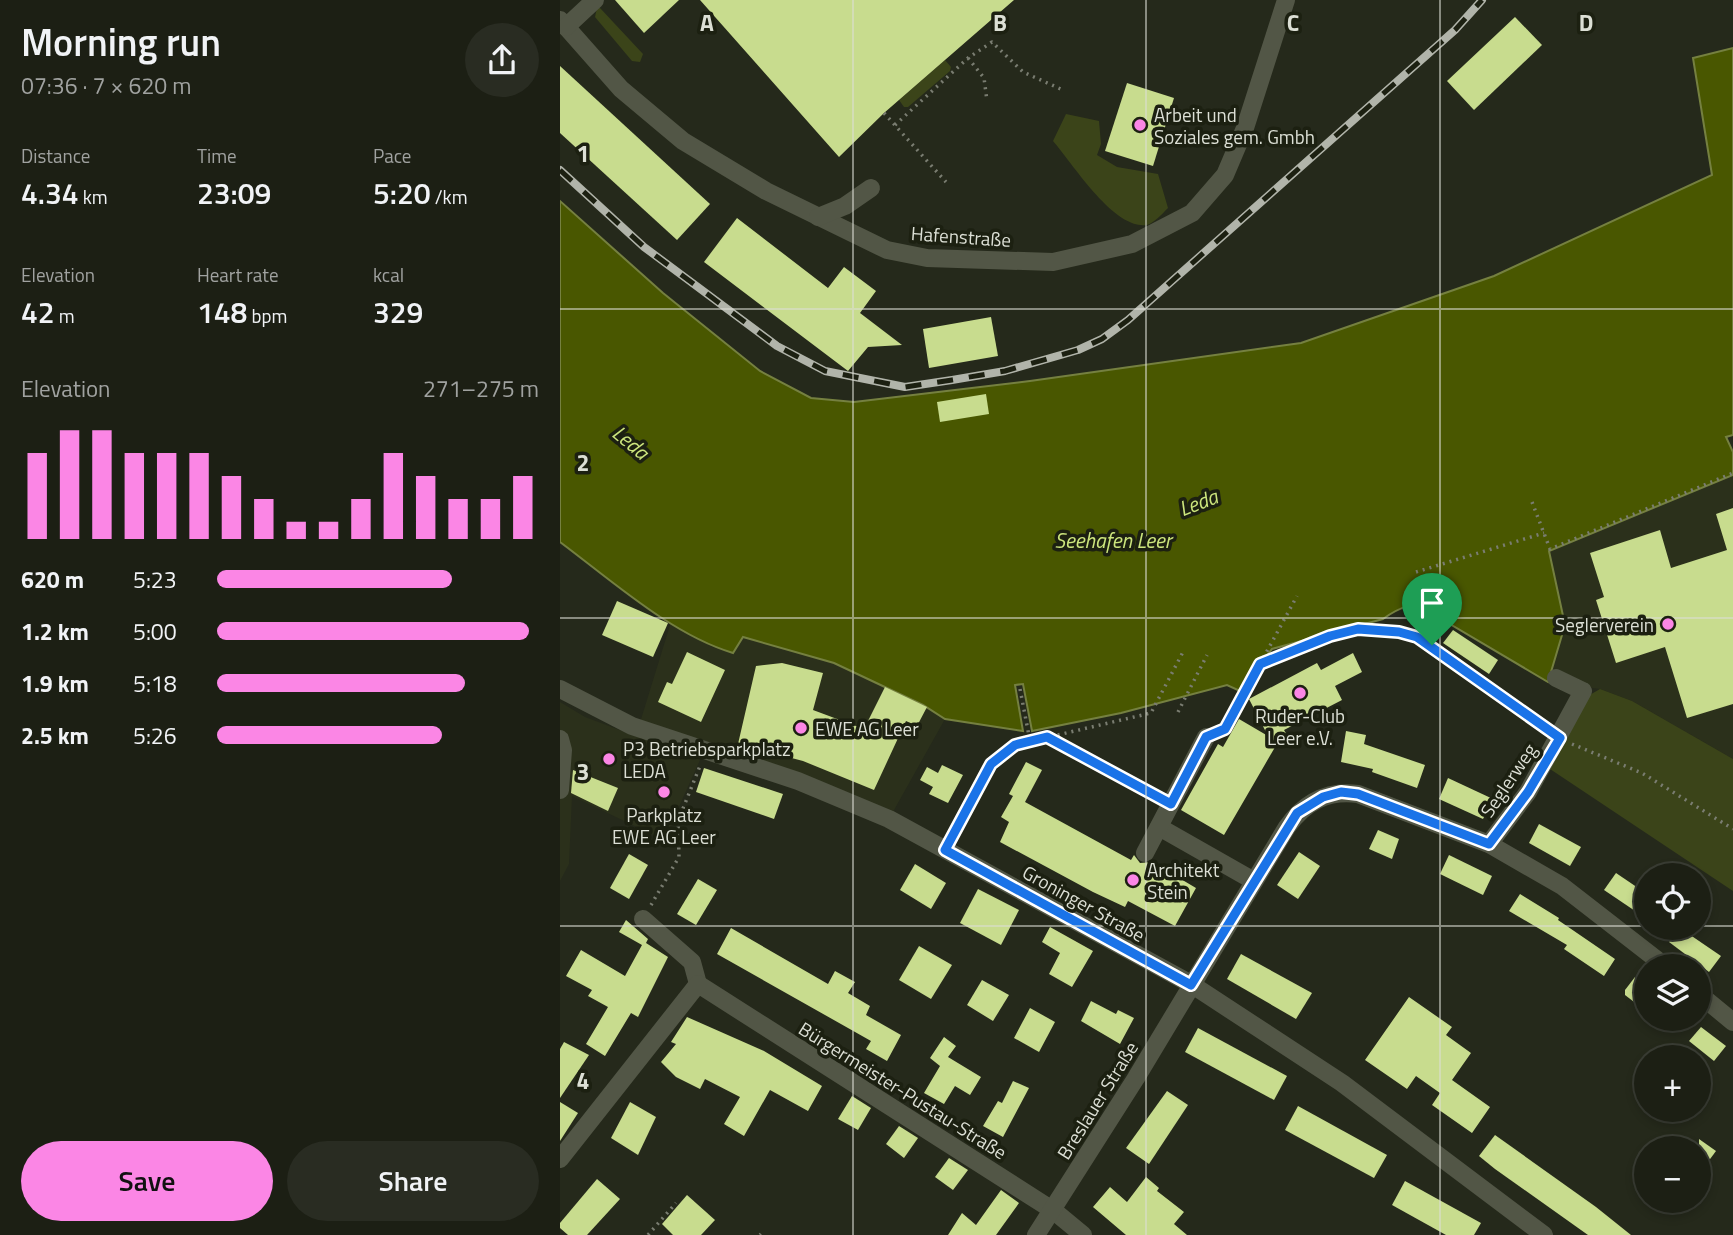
<!DOCTYPE html>
<html lang="en">
<head>
<meta charset="utf-8">
<style>
  body { margin:0; font-family:"Titillium Web",sans-serif; background:#292c22; color:#f1f3f6; height:100vh; display:flex; flex-direction:column; font-size:26px; white-space:nowrap }
  * { box-sizing:border-box; margin:0 }
  p { font-size:23px; color:#a0a2a0 }
  .icon { flex:none; width:38px; height:38px; fill:none; stroke:currentColor; stroke-width:2; stroke-linecap:round; stroke-linejoin:round }
  .map { position:relative; flex:1; overflow:hidden }
  .side { display:flex; flex-direction:column; background:#1c1f14; width:560px }
  .side>* { flex:none }
  .fabs { position:absolute; left:1074px; top:863px; display:grid; gap:14px }
  .fabs a { display:grid; place-items:center; width:77px; height:77px; border-radius:50%; background:#1c1f14; box-shadow:0 4px 10px #0003,0 0 0 2px #3a3d34; font-size:35px }
  .pin { position:absolute; display:grid; place-items:center; width:60px; height:60px; color:#fff; margin:-72px -30px; border-radius:50% 50% 50% 0; rotate:-45deg; box-shadow:0 0 7px #0007 }
  .pin .icon { rotate:45deg }
  .round { display:grid; place-items:center; flex:none; width:74px; height:74px; border-radius:37px; background:#292c22 }
  .summary { display:flex; align-items:center; justify-content:space-between; height:119px; padding:0 21px }
  h1 { font-size:38px; font-weight:600; line-height:52px }
  .figures { display:grid; grid-template-columns:repeat(3,1fr); gap:10px; height:119px; padding:7px 21px }
  .figures div { display:grid; align-content:center }
  .figures b { font-size:30px; font-weight:600 }
  .figures small { font-size:19px; font-weight:400 }
  .figures p { font-size:19px }
  .chart { height:196px; padding:14px 21px }
  .chart p { display:flex; justify-content:space-between }
  .chart svg { width:100%; height:126px; margin-top:7px; stroke:#fb86e5; stroke-width:6 }
  .primary-button { display:flex; gap:14px; margin-top:auto; padding:14px 21px }
  .primary-button a { flex:1; height:80px; border-radius:42px; background:#fb86e5; color:#111; font-size:28px; font-weight:600; line-height:80px; text-align:center }
  .primary-button a+a { background:#292c22; color:#f1f3f6 }
  ul { padding:0 21px; list-style:none; font-size:23px }
  li { display:grid; grid-template-columns:112px 84px 1fr; align-items:center; height:52px }
  li i { height:18px; border-radius:9px; background:#fb86e5 }
  main { display:flex; flex:1; min-height:0 }
  .map>svg:first-child { display:block }
  .built { fill:#2b301b }
  .green { fill:#3b4419 }
  .water { fill:#495700; stroke:#758040; stroke-width:2 }
  .building { fill:#c8dc8e }
  .lines { fill:none; stroke-linecap:round; stroke-linejoin:round }
  .path { stroke:#7a7d71; stroke-width:3.5; stroke-dasharray:2 5; stroke-linecap:butt }
  .minor { stroke:#525646; stroke-width:18 }
  .rail-casing { stroke:#b1b4aa; stroke-width:8 }
  .rail { stroke:#1c2011; stroke-width:5; stroke-dasharray:16; stroke-linecap:butt }
  .route-casing { stroke:#fff; stroke-width:14 }
  .route { stroke:#1a73e8; stroke-width:9 }
  .grid { fill:none; stroke:#dcdfd5; stroke-width:2; stroke-opacity:0.55 }
  .poi-dot { fill:#fb86e5; stroke:#1c2011; stroke-width:2.5 }
  .labels { text-anchor:middle; dominant-baseline:central; stroke-width:7; stroke-linejoin:round; paint-order:stroke }
  .poi-label { font-size:19px; fill:#dcdfd5; stroke:#1c2011; text-anchor:start }
  .street-label { font-size:19px; fill:#dcdfd5; stroke:#1c2011 }
  .water-label { font-size:21px; font-style:italic; fill:#cde67d; stroke:#1c2011 }
  .grid-label { font-size:23px; text-anchor:middle; font-weight:bold; fill:#dcdfd5; stroke:#1c2011; stroke-width:7; stroke-linejoin:round; paint-order:stroke }
</style>
</head>
<body>
<main>
<section class="side">
<div class="summary"><div><h1>Morning run</h1><p>07:36 · 7 × 620 m</p></div><a class="round"><svg class="icon" aria-label="share" viewBox="0 0 24 24"><path d="M12 15V3M7 8l5-5 5 5M5 13v7h14v-7"/></svg></a></div>
<div class="figures">
<div><p>Distance</p><b>4.34<small> km</small></b></div>
<div><p>Time</p><b>23:09</b></div>
<div><p>Pace</p><b>5:20<small> /km</small></b></div>
</div>
<div class="figures">
<div><p>Elevation</p><b>42<small> m</small></b></div>
<div><p>Heart rate</p><b>148<small> bpm</small></b></div>
<div><p>kcal</p><b>329</b></div>
</div>
<div class="chart"><p><span>Elevation</span>271–275 m</p>
<svg viewBox="0 0 160 44" preserveAspectRatio="none"><path d="M5 44V14M15 44V6M25 44V6M35 44V14M45 44V14M55 44V14M65 44V22M75 44V30M85 44V38M95 44V38M105 44V30M115 44V14M125 44V22M135 44V30M145 44V30M155 44V22"/></svg>
</div>
<ul>
<li><b>620 m</b>5:23<i style="width:73%"></i></li>
<li><b>1.2 km</b>5:00<i style="width:97%"></i></li>
<li><b>1.9 km</b>5:18<i style="width:77%"></i></li>
<li><b>2.5 km</b>5:26<i style="width:70%"></i></li>
</ul>
<div class="primary-button"><a>Save</a><a>Share</a></div>
</section>
<div class="map">
<svg width="1173" height="1235" viewBox="0 0 1173 1235">
  <rect width="100%" height="100%" fill="#25291b"/>
  <g class="built">
    <polygon points="1173,475 1173,759 1072,701 1040,689 988,682 1005,625 989,551"/>
    <polygon points="111,622 152,647 173,653 183,636 274,663 363,705 385,719 329,819 78,729"/>
    <polygon points="0,702 25,717 140,760 104,840 12,796 9,864 0,881"/>
  </g>
  <g class="green">
    <polygon points="37,8 40,8 83,54 80,62 72,61 35,17"/>
    <polygon points="385,60 391,67 390,71 348,107 344,107 339,100"/>
    <path d="M506,114l33,7 2,23 -4,11 20,12 41,7 10,34c-6,6 -14,15 -21,17 -33,5 -74,-61 -94,-84z"/>
    <polygon points="1040,689 1072,701 1173,759 1173,891 984,765 1016,703"/>
  </g>
  <path class="water" d="M1173,48v387l-7,2 7,15v23l-184,76 16,74 -17,57 -98,-58 -10,-24c-22,2 -40,6 -57,19l-111,30 -32,42 -13,-6 -106,28 -89,18 -9,-47 -8,1 8,46 -78,-12 -22,-14 -89,-42 -91,-26 -10,16c-61,-18 -122,-73 -173,-111v-341l103,92 97,78 51,27 43,4 176,-21 271,-38 193,-67 218,-101 -19,-117z"/>
  <g class="building">
    <polygon points="55,0 119,0 84,33"/>
    <polygon points="140,0 454,0 324,113 279,157"/>
    <polygon points="955,17 982,45 914,110 887,81"/>
    <polygon points="0,66 150,204 117,240 0,133"/>
    <polygon points="567,83 614,98 593,166 545,151"/>
    <polygon points="177,218 268,288 284,267 316,291 300,313 342,345 308,347 288,371 144,262"/>
    <polygon points="431,317 438,356 369,368 363,329"/>
    <polygon points="426,394 429,414 380,422 377,402"/>
    <polygon points="1173,508 1173,704 1127,718 1105,647 1056,663 1036,600 1044,597 1030,553 1100,530 1111,568 1167,550 1156,514"/>
    <polygon points="57,601 108,623 93,657 42,635"/>
    <polygon points="893,630 938,660 929,674 883,643"/>
    <polygon points="127,652 165,670 141,722 98,702 107,682 112,684"/>
    <polygon points="793,653 802,672 775,686 782,700 724,730 728,737 718,742 664,835 621,810 658,744 663,747 679,719 708,736 689,699 757,663 761,670"/>
    <polygon points="222,663 263,673 253,710 304,729 325,687 367,707 357,726 346,721 314,790 243,761 178,744 196,666"/>
    <polygon points="786,731 806,735 804,744 865,765 857,788 812,772 813,769 781,762"/>
    <polygon points="466,762 482,770 465,802 571,860 574,855 580,863 592,862 636,888 615,926 568,901 565,907 533,892 440,842 449,822 441,817 453,796 449,794"/>
    <polygon points="382,765 403,775 388,803 369,794 373,787 360,780 367,767 378,773"/>
    <polygon points="144,768 223,794 214,819 136,792"/>
    <polygon points="13,770 58,788 48,811 11,793"/>
    <polygon points="888,778 933,799 923,819 879,799"/>
    <polygon points="979,824 1021,847 1010,866 969,843"/>
    <polygon points="818,830 839,839 832,859 809,849"/>
    <polygon points="739,852 760,866 738,899 717,885"/>
    <polygon points="69,854 88,865 69,899 50,888"/>
    <polygon points="889,855 932,876 923,895 880,874"/>
    <polygon points="355,864 386,883 371,909 340,890"/>
    <polygon points="1056,873 1087,894 1087,919 1044,890"/>
    <polygon points="138,879 157,890 136,925 117,914"/>
    <polygon points="418,889 459,910 441,945 400,923"/>
    <polygon points="960,894 999,918 998,920 1055,959 1044,976 1004,949 1007,945 949,911"/>
    <polygon points="66,920 88,939 86,943 108,957 78,1017 71,1013 45,1056 26,1044 48,1007 28,996 32,990 6,976 21,950 65,976 82,945 59,932"/>
    <polygon points="490,927 533,951 512,987 489,974 500,953 482,942"/>
    <polygon points="171,928 268,984 275,971 295,982 288,993 310,1006 306,1015 341,1035 327,1061 306,1049 311,1041 157,954"/>
    <polygon points="1120,928 1161,956 1149,972 1109,942"/>
    <polygon points="359,946 392,965 371,999 339,980"/>
    <polygon points="681,954 752,993 736,1019 667,979"/>
    <polygon points="1075,977 1087,986 1087,1012 1065,995 1065,990"/>
    <polygon points="422,980 449,995 433,1021 407,1005"/>
    <polygon points="849,997 892,1027 886,1035 911,1053 892,1080 930,1107 912,1133 872,1105 880,1093 856,1076 847,1089 805,1060"/>
    <polygon points="531,1001 556,1014 558,1010 574,1018 560,1044 521,1021"/>
    <polygon points="470,1008 495,1022 479,1052 454,1038"/>
    <polygon points="127,1017 204,1051 262,1086 248,1111 210,1090 184,1136 164,1124 180,1097 145,1079 140,1089 116,1077 101,1062 116,1044 111,1042"/>
    <polygon points="1141,1027 1166,1046 1154,1061 1129,1041"/>
    <polygon points="638,1028 727,1076 714,1100 625,1052"/>
    <polygon points="384,1037 396,1046 388,1057 421,1077 410,1095 395,1086 384,1104 364,1093 380,1066 370,1058"/>
    <polygon points="4,1042 29,1055 0,1098 0,1049"/>
    <polygon points="453,1081 469,1088 443,1137 423,1126 438,1101 442,1103"/>
    <polygon points="607,1091 628,1105 589,1164 566,1148"/>
    <polygon points="292,1096 311,1108 298,1130 278,1119"/>
    <polygon points="0,1102 18,1113 0,1141"/>
    <polygon points="70,1102 96,1117 78,1155 51,1138"/>
    <polygon points="738,1106 827,1155 814,1178 725,1130"/>
    <polygon points="339,1126 358,1138 344,1158 326,1144"/>
    <polygon points="935,1135 1036,1207 1071,1235 1028,1235 935,1169 919,1156"/>
    <polygon points="1139,1139 1156,1151 1139,1174"/>
    <polygon points="389,1158 408,1170 393,1190 375,1177"/>
    <polygon points="586,1177 599,1188 597,1191 624,1212 614,1224 627,1235 566,1235 533,1207 550,1187 567,1202"/>
    <polygon points="37,1179 60,1199 27,1235 8,1235 0,1228 0,1223"/>
    <polygon points="845,1181 921,1223 914,1235 886,1235 832,1205"/>
    <polygon points="441,1190 459,1203 436,1235 388,1235 402,1213 416,1225"/>
    <polygon points="127,1195 155,1220 141,1235 113,1235 102,1224"/>
  </g>
  <g class="lines">
    <g class="path">
      <polyline points="408,58 424,78 427,101"/>
      <polyline points="324,113 386,182"/>
      <polyline points="335,125 408,58 432,42 463,72 503,90"/>
      <polyline points="972,502 990,549 1173,473"/>
      <polyline points="856,572 984,533"/>
      <polyline points="700,664 737,596"/>
      <polyline points="460,689 470,741"/>
      <polyline points="618,712 647,655"/>
      <polyline points="661,731 665,729 700,664 770,636 798,629 839,632 857,637 985,727"/>
      <polyline points="487,737 597,797"/>
      <polyline points="1012,744 1082,773 1173,829"/>
      <path d="M393,834c17,-31 30,-71 62,-89l136,-32 32,-61"/>
      <polyline points="91,905 119,857 118,821 140,766"/>
      <polyline points="88,1235 116,1203"/>
      <polyline points="200,1235 201,1234"/>
    </g>
    <g class="minor">
      <polyline points="0,20 61,89 123,141 206,191 327,250 367,258 493,262 572,244 632,213 665,175 685,128 726,0"/>
      <polyline points="6,27 35,0"/>
      <polyline points="258,217 285,206 311,188"/>
      <polyline points="0,689 72,726 238,781 329,819 631,984 782,1083 984,1235"/>
      <polyline points="0,739 3,750 0,790"/>
      <polyline points="599,827 694,881"/>
      <polyline points="929,844 968,792 1023,691 996,678"/>
      <polyline points="585,853 646,737"/>
      <polyline points="83,919 132,962 138,984"/>
      <polyline points="1139,994 1173,1022"/>
      <polyline points="0,1159 138,984 494,1211 523,1235"/>
      <path d="M476,1235l100,-157 151,-251c18,-25 40,-37 71,-33l131,50 73,42 103,80"/>
    </g>
    <defs>
      <polyline id="rail" points="0,170 84,247 217,346 265,371 345,387 392,380 445,371 518,350 542,339 568,320 895,30 922,0"/>
    </defs>
    <use href="#rail" class="rail-casing"/>
    <use href="#rail" class="rail"/>
  </g>
  <g class="lines">
    <defs>
      <polygon id="route" points="798,629 839,632 857,637 1000,738 968,792 929,844 798,794 781,792 763,797 737,813 631,985 385,850 431,764 455,745 487,737 611,804 646,737 665,729 700,664 770,636"/>
    </defs>
    <use href="#route" class="route-casing"/>
    <use href="#route" class="route"/>
  </g>
  <path class="grid" d="M293,0v1235M586,0v1235M880,0v1235M0,309h1173M0,618h1173M0,926h1087M1139,926h34"/>
  <g class="poi-dot">
    <circle cx="580" cy="125" r="7"/>
    <circle cx="1108" cy="624" r="7"/>
    <circle cx="740" cy="693" r="7"/>
    <circle cx="241" cy="728" r="7"/>
    <circle cx="49" cy="759" r="7"/>
    <circle cx="104" cy="792" r="7"/>
    <circle cx="573" cy="880" r="7"/>
  </g>
  <g class="labels">
    <g class="poi-label">
      <text x="594" y="114">Arbeit und<tspan x="594" dy="22">Soziales gem. Gmbh</tspan></text>
      <text x="1094" y="624" text-anchor="end">Seglerverein</text>
      <text x="740" y="715" text-anchor="middle">Ruder-Club<tspan x="740" dy="22">Leer e.V.</tspan></text>
      <text x="255" y="728">EWE AG Leer</text>
      <text x="63" y="748">P3 Betriebsparkplatz<tspan x="63" dy="22">LEDA</tspan></text>
      <text x="104" y="814" text-anchor="middle">Parkplatz<tspan x="104" dy="22">EWE AG Leer</tspan></text>
      <text x="587" y="869">Architekt<tspan x="587" dy="22">Stein</tspan></text>
    </g>
    <g class="street-label">
      <text transform="translate(401 236) rotate(4)">Hafenstraße</text>
      <text transform="translate(948 780) rotate(-56)">Seglerweg</text>
      <text transform="translate(524 903) rotate(29)">Groninger Straße</text>
      <text transform="translate(343 1090) rotate(32)">Bürgermeister-Pustau-Straße</text>
      <text transform="translate(537 1100) rotate(-58)">Breslauer Straße</text>
    </g>
    <g class="water-label">
      <text transform="translate(71 442) rotate(40)">Leda</text>
      <text transform="translate(638 502) rotate(-21)">Leda</text>
      <text x="553" y="540">Seehafen Leer</text>
    </g>
  </g>
  <g class="grid-label">
    <text x="147" y="31">A</text>
    <text x="440" y="31">B</text>
    <text x="733" y="31">C</text>
    <text x="1026" y="31">D</text>
    <text x="23" y="162">1</text>
    <text x="23" y="471">2</text>
    <text x="23" y="780">3</text>
    <text x="23" y="1089">4</text>
  </g>
</svg>
<div class="fabs">
<a><svg class="icon" aria-label="locate" viewBox="0 0 24 24"><circle cx="12" cy="12" r="6"/><path d="M12 2v4M12 18v4M2 12h4M18 12h4"/></svg></a>
<a><svg class="icon" aria-label="layers" viewBox="0 0 24 24"><path d="M12 4l9 5-9 5-9-5zM3 14l9 5 9-5"/></svg></a>
<a>+</a>
<a>−</a>
</div>
<div class="pin" style="left:872px;top:645px;background:#1e9e55"><svg class="icon" aria-label="arrive" viewBox="0 0 24 24"><path d="M6 21V4h12l-3 4 3 4H6"/></svg></div>
</div>
</main>
</body>
</html>
